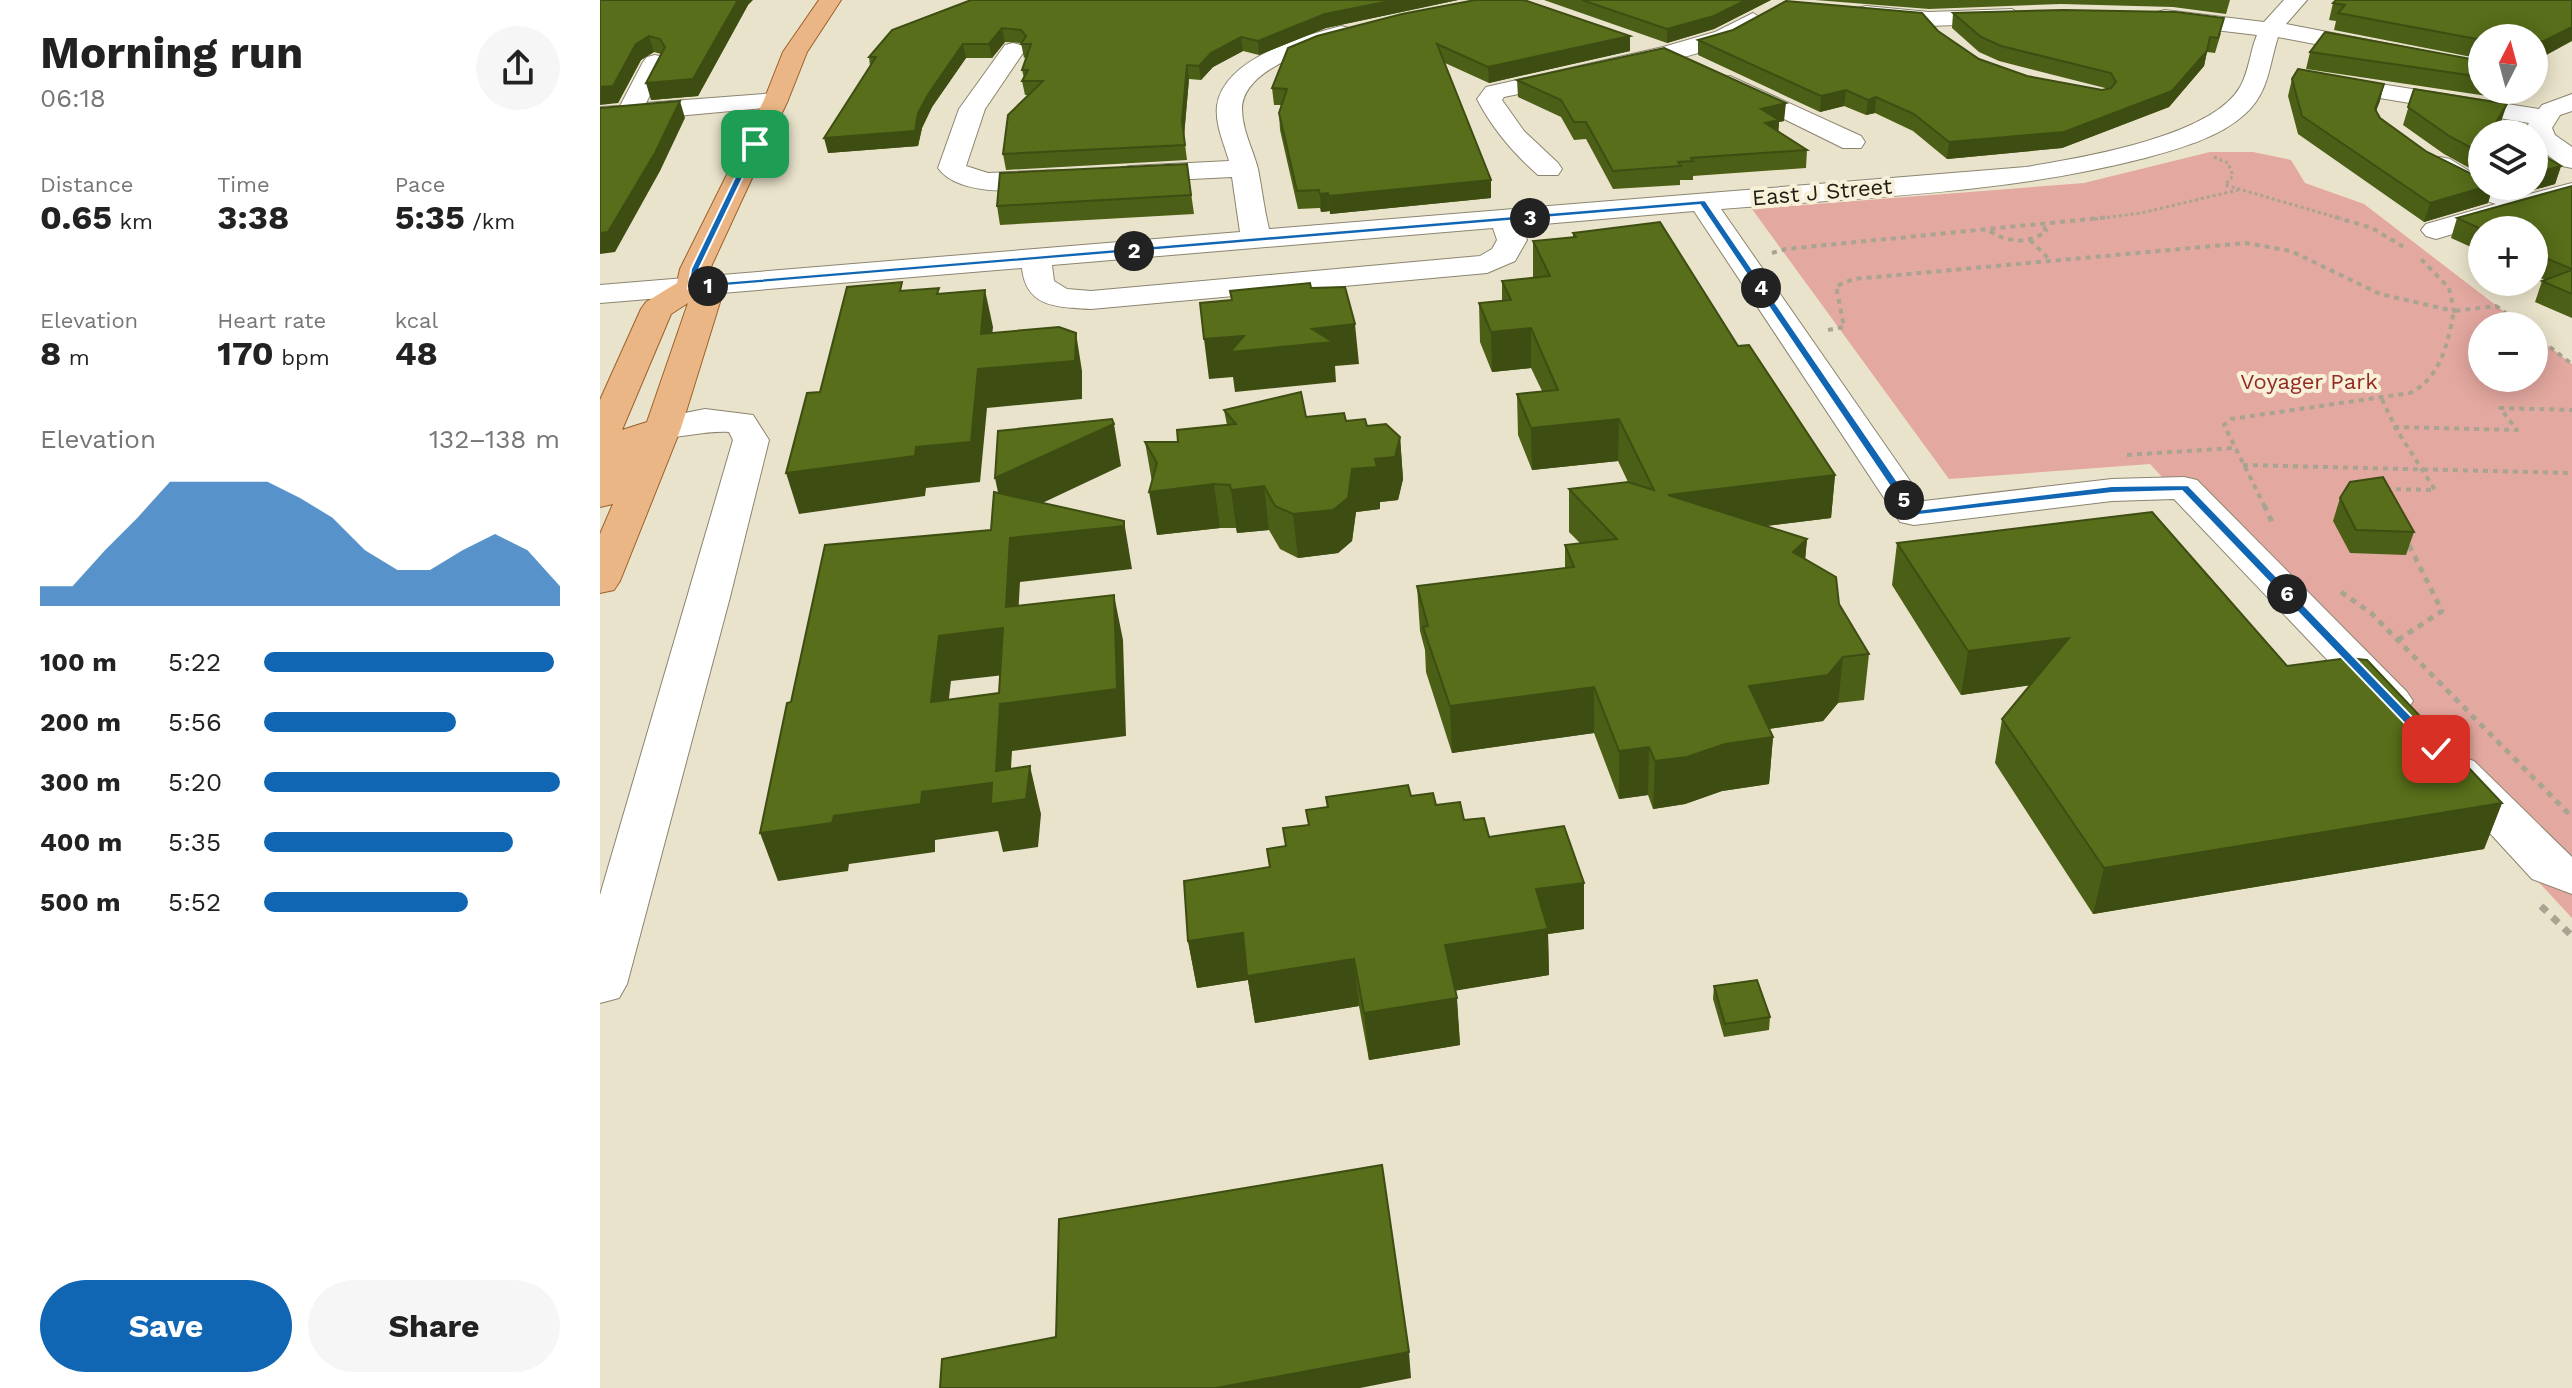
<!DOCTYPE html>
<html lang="en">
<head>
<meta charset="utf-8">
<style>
  body { margin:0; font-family:"Work Sans",sans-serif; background:#f6f6f6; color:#222; height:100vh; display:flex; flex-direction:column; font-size:30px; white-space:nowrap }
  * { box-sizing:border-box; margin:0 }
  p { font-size:26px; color:#767676 }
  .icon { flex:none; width:44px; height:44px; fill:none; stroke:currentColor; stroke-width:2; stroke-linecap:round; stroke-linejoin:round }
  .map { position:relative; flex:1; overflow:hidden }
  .sheet { display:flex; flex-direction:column; background:#fff; width:600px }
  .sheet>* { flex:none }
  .needle { width:52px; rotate:6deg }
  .tools { position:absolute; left:1868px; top:24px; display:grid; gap:16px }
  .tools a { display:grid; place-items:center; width:80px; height:80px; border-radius:50%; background:#fff; box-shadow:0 4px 20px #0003; font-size:40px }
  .pin { position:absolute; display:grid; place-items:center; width:68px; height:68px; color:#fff; margin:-34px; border-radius:16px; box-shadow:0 4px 12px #0006 }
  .km { position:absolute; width:40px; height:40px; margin:-20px; border-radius:50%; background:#222; color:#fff; font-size:22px; line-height:40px; text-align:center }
  .round { display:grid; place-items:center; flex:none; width:84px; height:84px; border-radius:42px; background:#f6f6f6 }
  .headline { display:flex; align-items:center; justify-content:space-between; height:136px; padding:0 40px }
  h1 { font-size:44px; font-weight:700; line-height:60px }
  .stats { display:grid; grid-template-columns:repeat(3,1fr); gap:12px; height:136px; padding:8px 40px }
  .stats div { display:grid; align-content:center }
  .stats b { font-size:34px; font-weight:700 }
  .stats small { font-size:22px; font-weight:400 }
  .stats p { font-size:22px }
  .chart { height:224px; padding:16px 40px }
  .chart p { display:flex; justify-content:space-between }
  .chart svg { width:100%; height:144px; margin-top:8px; fill:#1166b4; opacity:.7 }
  .button { display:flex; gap:16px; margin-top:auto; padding:16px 40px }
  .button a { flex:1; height:92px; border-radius:48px; background:#1166b4; color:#fff; font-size:32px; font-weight:700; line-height:92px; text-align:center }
  .button a+a { background:#f6f6f6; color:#222 }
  ul { padding:0 40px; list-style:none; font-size:26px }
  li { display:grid; grid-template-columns:128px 96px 1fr; align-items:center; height:60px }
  li i { height:20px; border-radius:10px; background:#1166b4 }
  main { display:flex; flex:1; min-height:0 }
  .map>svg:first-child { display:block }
  .green { fill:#e3a8a0 }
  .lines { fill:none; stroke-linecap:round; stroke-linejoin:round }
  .minor-casing { stroke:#8b846f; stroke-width:2 }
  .major-casing { stroke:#9b6128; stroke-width:2 }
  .path-far3 { stroke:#a9a491; stroke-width:3; stroke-dasharray:3 3; stroke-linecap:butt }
  .path-far2 { stroke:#a9a491; stroke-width:4; stroke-dasharray:5 5; stroke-linecap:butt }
  .path-far1 { stroke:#a9a491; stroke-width:5; stroke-dasharray:6 6; stroke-linecap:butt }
  .path { stroke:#a9a491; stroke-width:7; stroke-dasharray:8 8; stroke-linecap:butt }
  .minor { fill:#fff; fill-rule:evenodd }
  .major { fill:#ebb685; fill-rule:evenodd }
  .wall { fill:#4c5f16 }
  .shaded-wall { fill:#3e4d12 }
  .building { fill:#586e1a; stroke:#3e4d12; stroke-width:2; fill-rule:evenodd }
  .route { fill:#1166b4; stroke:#fff; stroke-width:2 }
  .labels { text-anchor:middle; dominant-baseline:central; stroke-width:8; stroke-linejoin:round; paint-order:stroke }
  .far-street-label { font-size:22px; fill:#1e1c13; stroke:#f8f0d8 }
  .far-park-label { font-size:22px; fill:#932b24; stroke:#f8f0d8 }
</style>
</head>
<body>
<main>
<section class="sheet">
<div class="headline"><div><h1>Morning run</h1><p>06:18</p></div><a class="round"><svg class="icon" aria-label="share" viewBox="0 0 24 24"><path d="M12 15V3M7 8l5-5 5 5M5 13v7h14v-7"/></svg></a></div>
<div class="stats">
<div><p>Distance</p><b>0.65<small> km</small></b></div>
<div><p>Time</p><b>3:38</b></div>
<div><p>Pace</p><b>5:35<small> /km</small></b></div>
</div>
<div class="stats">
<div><p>Elevation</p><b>8<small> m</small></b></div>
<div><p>Heart rate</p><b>170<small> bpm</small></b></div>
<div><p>kcal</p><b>48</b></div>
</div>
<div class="chart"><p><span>Elevation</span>132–138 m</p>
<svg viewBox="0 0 160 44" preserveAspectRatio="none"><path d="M0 44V38L10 38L20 27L30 17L40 6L50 6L60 6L70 6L80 11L90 17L100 27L110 33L120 33L130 27L140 22L150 27L160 38V44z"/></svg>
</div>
<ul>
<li><b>100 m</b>5:22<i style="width:98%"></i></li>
<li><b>200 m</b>5:56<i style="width:65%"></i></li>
<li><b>300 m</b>5:20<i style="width:100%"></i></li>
<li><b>400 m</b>5:35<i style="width:84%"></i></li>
<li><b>500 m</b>5:52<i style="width:69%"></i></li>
</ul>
<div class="button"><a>Save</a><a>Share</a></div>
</section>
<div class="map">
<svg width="1972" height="1388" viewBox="0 0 1972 1388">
  <rect width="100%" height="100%" fill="#eae3cb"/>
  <polygon class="green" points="1610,152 1653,152 1691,160 1705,183 1764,204 1923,326 1882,326 1882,378 1934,378 1934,335 1972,364 1972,918 1550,464 1349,479 1152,209 1484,183"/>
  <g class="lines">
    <defs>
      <g id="minor">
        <path d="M1684,0h23l-21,24 196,38v14l-204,-39c-9,28 -9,56 -33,77 -26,24 -67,35 -100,44 -138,36 -283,39 -424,51l203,292 188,-22 72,-2 13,3 210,212 6,9 -6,9 -16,4 -16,-4 -201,-211 -62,2 -198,24 -14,-3 -206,-311 -173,15 6,14 -12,21 -28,12 -396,36c-33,-2 -65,-1 -69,-41l-422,35v-18l640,-53 -8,-55 -102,5 -10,-2 -4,-6 4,-6 10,-2 99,-5c-5,-18 -14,-36 -12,-55 6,-47 85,-70 124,-80l8,2 3,5 -3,5c-31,9 -107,30 -107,71 0,21 11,40 16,60 4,20 6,40 11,60l757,-62c53,-9 186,-30 214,-80 9,-15 10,-36 17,-52l-92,-11 -8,-2 -3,-5 3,-5 8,-2 99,12zM893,228l4,12 -5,9 -12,7 -389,35 -24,-2 -13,-8 -2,-16z"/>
        <polygon points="1266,6 1329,12 1412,9 1423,16 1412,23 1329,26 1258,18 1255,13 1258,8"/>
        <path d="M1153,13l11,7c-26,36 -210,66 -260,77l-2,3 22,31 34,32 4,6 -4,6h-20c-25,-22 -46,-47 -61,-76l9,-12 177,-40 52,-15z"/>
        <path d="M413,43l8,2 4,5 -40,59 -19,57 22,7 70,-3 10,2 4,6 -4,6c-33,8 -108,15 -130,-16l21,-59 46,-64z"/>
        <polygon points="55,55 63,57 67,62 46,103 176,93 185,95 188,100 185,105 176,107 0,123 0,107 20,106 43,62 47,57"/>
        <polygon points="1723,75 1939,109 1942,105 1972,94 1972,111 1960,115 1952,128 1955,135 1972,147 1972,168 1962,166 1935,145 1934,134 1929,134 1926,128 1929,123 1714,87 1711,82 1714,77"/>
        <polygon points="1130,76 1261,136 1265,142 1261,148 1243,148 1121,88 1118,83 1121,78"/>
        <path d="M1840,157l10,2 32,20v7h17l27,9 46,-12v17l-126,36 -10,3 -10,-3 -5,-6 5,-6 70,-20c-23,-8 -55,-18 -70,-39l4,-6z"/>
        <path d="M105,409l48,6 16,25 -39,157 -103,387 -8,14 -19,5v-108l133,-455 -4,-8c-26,-2 -55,9 -79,4l-5,-8 5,-8z"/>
        <polygon points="1858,756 1874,761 1972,857 1972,894 1932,879 1842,781 1835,771 1842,761"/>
      </g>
      <path id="major" d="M219,0h22l-34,52 -19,48 -78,169 -3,17 13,16 -39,126 -61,153 -6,9 -14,3v-59l13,-30 -13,3v-107l41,-91 5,-7 31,-19 3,-14 84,-169 19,-48zM88,303l-41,119 -25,8 49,-116z"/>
    </defs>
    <use href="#minor" class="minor-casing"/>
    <use href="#major" class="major-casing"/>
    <g class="path-far3">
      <polyline points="1614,157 1628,163 1633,176 1625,185 1742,219"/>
      <polyline points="1495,219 1541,213 1638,190"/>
    </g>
    <g class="path-far2">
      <polyline points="1735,217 1772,228 1807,249"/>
      <path d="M1390,231c17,12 40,13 56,0l-3,-6"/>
      <polyline points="1430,240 1451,261"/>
      <polyline points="1172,253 1186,249 1510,217"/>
      <polyline points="1228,330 1244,327 1236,286 1254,279 1646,243 1691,251 1780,294 1854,311 1849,288 1819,257"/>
      <polyline points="1934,335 1972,364"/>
      <polyline points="1782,399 1795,427 1917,430 1900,408 1972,410"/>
      <polyline points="1527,455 1633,448"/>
      <polyline points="1643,465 1972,473"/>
      <polyline points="1786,489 1835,490 1795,427"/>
      <path d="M1665,507l-41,-82 7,-6 179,-26c31,-15 38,-51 44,-82l42,-5 27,20"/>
    </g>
    <g class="path-far1">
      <polyline points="1664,505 1673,524"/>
      <polyline points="1741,592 1771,613 1972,817"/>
      <polyline points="1798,640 1842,611 1807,541"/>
    </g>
    <polyline class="path" points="1941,906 1972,936"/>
    <use href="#minor" class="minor"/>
    <use href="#major" class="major"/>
  </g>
  <g class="wall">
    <polygon points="0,0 148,5 98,96 51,100 61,54 54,52 41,60 18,103"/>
    <polygon points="371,0 858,0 726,28 659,55 643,51 613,67 601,80 589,79 584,136 587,160 406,170 403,154 429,95 425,95 422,81 424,78 422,70 426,57 424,58 421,43 405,42 392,58 366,58 332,107 322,128 318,146 228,153 270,66 269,57"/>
    <polygon points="875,0 1030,51 889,83 845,63 891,198 730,214 730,211 721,212 720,208 698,209 680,130 679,113 681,105 674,105 672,88"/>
    <polygon points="944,0 1171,0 1114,29 1067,43"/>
    <polygon points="1215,0 1630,0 1626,14 1573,7 1461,4 1329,9"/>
    <polygon points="1972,0 1939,59 1882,38 1882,59 1734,30 1736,21 1729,20 1733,3"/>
    <polygon points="1353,13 1621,33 1615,53 1607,52 1604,66 1569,107 1462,148 1347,159 1313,131 1275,113 1266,115 1244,106 1220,112 1098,55 1098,40 1338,31 1379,59 1427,76 1502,90 1509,89 1399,61 1379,52 1352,28"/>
    <polygon points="1710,52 1882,61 1882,90 1920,90 1914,100 1706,69"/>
    <polygon points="1692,79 1784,84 1776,111 1780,118 1827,152 1882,186 1893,186 1888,203 1824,222 1698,134 1688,96"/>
    <polygon points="917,80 1184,121 1179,122 1178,132 1207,150 1206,168 1093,176 1093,180 1080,180 1080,185 1013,189 986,139 974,140 961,117 918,97"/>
    <polygon points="1814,89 1901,122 1882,134 1882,155 1873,170 1844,154 1803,125"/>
    <polygon points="587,164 594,214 400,225 397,206"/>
    <polygon points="1961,166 1955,184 1926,192 1910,186 1934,186"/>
    <polygon points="1972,186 1972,318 1935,302 1942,281 1945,280 1934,275 1934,230 1882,230 1882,252 1851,238 1857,218"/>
    <polygon points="973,233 1138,346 1235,475 1231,518 1166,526 1207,539 1205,559 1239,604 1269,654 1264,700 1238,703 1223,721 1169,729 1173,737 1169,784 1122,791 1085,804 1053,809 1048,795 1019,799 994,733 852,753 826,672 825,650 820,631 817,586 965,568 965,545 980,543 969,532 969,489 1028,482 1018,461 932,470 918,435 917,394 942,391 931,368 892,372 880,342 879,303 902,301 902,281 933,278 933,241 973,238"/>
    <polygon points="624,410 746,421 767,426 800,437 803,479 798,500 780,502 780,509 756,512 752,541 738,553 698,558 680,549 669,530 637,533 636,528 620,528 557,535 552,482 545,442 578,442 627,425"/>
    <polygon points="1740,498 1814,532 1806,555 1750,553 1733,521"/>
    <polygon points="1297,543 1687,666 1902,803 1884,849 1493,914 1395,763 1402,719 1430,685 1361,695 1292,585"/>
    <polygon points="811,796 836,805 864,820 889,837 984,883 984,929 948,934 949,975 856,990 860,1045 769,1060 759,1006 655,1023 648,980 597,988 588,941 669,867 686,846 727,807 726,797"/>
    <polygon points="1114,986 1170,1017 1169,1030 1124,1037 1113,999"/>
  </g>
  <g class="shaded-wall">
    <polygon points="138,0 153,0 148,5 98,96 51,100 46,83"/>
    <polygon points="795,0 858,0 726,28 659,55 658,41 725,14"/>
    <polygon points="1146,0 1171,0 1114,29 1067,43 1067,29"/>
    <polygon points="1972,27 1972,41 1939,59 1934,59 1934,42"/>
    <polygon points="402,28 405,42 392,58 389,44"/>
    <polygon points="49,36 54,52 41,60 18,103 0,105 0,87 36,44"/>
    <polygon points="1030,36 1030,51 889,83 888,67"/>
    <polygon points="641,37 643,51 613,67 601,80 599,66 611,53"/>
    <polygon points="1610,37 1604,66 1569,107 1462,148 1347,159 1349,142 1464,132"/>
    <polygon points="363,44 366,58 332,107 322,128 318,146 228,153 224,138 318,113 329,93"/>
    <polygon points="587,65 589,79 584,136 582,121"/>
    <polygon points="1784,84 1780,101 1770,127 1775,109"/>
    <polygon points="1246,90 1244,106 1220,112 1221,96"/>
    <polygon points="1276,97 1275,113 1266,115 1268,100"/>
    <polygon points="80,101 85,118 60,171 15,252 0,254 0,233"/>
    <polygon points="1186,103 1184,121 1179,122 1178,138 1165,125 1161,109"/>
    <polygon points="1907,104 1901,122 1894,134 1889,134"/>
    <polygon points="1882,146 1882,155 1873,170 1879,152"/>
    <polygon points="1961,166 1955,184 1926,192 1928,186 1934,186 1934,173"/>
    <polygon points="891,180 891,198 730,214 729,196"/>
    <polygon points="1888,186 1893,186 1888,203 1824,222 1830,203"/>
    <polygon points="728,193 730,211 721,212 720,194"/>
    <polygon points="385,290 393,327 389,368 476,333 482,371 482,399 387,408 380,482 326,488 325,496 199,514 186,473 316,447 381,334"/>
    <polygon points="755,324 759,364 735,366 736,382 635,392 633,377 609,379 604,339"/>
    <polygon points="931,328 931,368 892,372 891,332"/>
    <polygon points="1019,419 1018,461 932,470 931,428"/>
    <polygon points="514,424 521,466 404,521 395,478"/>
    <polygon points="800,437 803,479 798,500 780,502 780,509 756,512 752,541 738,553 698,558 693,514 752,469 775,459"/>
    <polygon points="1235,475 1231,518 1066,538 1068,495"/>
    <polygon points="614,484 620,528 557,535 549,492"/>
    <polygon points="664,486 669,530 637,533 631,490"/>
    <polygon points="524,521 532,569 420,582 416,653 406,607 410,538"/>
    <polygon points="1207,539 1203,583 1193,552"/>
    <polygon points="514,595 523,640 526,736 412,751 409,801 430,766 441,814 438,847 403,852 398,831 335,840 335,852 249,864 248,871 178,881 160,833 234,816 396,771 400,704"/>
    <polygon points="403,628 413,674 351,681 343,749 331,702 339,636"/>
    <polygon points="1469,638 1461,681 1361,695 1368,651"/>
    <polygon points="1243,657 1238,703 1223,721 1146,732 1149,686"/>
    <polygon points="994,687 994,733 852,753 850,706"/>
    <polygon points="1173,737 1169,784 1122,791 1085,804 1053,809 1055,761 1125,744"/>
    <polygon points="1049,747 1048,795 1019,799 1019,751"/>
    <polygon points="1902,803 1884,849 1493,914 1504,868"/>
    <polygon points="984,883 984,929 948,934 949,975 848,992 845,945 936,889"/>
    <polygon points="643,933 754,959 759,1006 655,1023 648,980 597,988 588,941"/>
    <polygon points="857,998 860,1045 769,1060 764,1013"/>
    <polygon points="809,1352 811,1378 760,1388 616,1388"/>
  </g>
  <g class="building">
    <polygon points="0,0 138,0 93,79 46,83 65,47 60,39 49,36 36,44 13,86 0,87"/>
    <polygon points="371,0 795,0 725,14 658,41 641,37 611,53 599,66 587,65 582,121 585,145 403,154 408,115 443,81 422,81 428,70 422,70 431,44 421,44 426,36 421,30 402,28 389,44 363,44 329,93 318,113 315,131 224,138 276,57 269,57 292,30"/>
    <polygon points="875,0 924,0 1030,36 888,67 837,44 891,180 729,196 728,193 720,194 719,190 697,191 679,113 687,89 672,88 688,48 717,36 802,14"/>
    <polygon points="982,0 1146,0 1114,16 1067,29"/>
    <polygon points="1736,0 1972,0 1972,27 1944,41 1934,42 1934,38 1882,38 1882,40 1738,13 1745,5 1733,3"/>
    <polygon points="1186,1 1322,13 1338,31 1379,59 1427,76 1502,90 1511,88 1516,82 1511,73 1401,46 1381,37 1353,13 1463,10 1576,12 1624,18 1618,38 1610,37 1607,51 1572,91 1464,132 1349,142 1314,114 1276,97 1268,100 1246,90 1221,96 1098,40 1133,30"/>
    <polygon points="1725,32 1882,61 1882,77 1710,52"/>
    <polygon points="1064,48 1186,103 1161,109 1179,120 1165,123 1207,150 1091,158 1093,161 1078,162 1081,166 1013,171 986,122 974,122 961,100 917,80"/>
    <polygon points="1698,69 1784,84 1775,109 1780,118 1827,152 1882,179 1882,186 1888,186 1830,203 1702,116 1692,79"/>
    <polygon points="1814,89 1907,104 1889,134 1882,134 1882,146 1879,152 1849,136 1808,107"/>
    <polygon points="80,101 55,153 8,232 0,233 0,108"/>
    <polygon points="1934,150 1961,166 1934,173"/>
    <polygon points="587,164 591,195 397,206 400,173"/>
    <polygon points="1972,186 1972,269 1934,253 1934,230 1883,230 1857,218"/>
    <polygon points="1060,222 1138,346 1149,345 1235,475 1068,495 1207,539 1193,552 1236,577 1239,604 1269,654 1243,657 1228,675 1149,686 1173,737 1125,744 1087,757 1055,761 1049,747 1019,751 994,687 850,706 823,627 828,626 817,586 974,567 965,545 1017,539 969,489 1028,482 1054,490 1019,419 931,428 917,394 958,390 931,328 891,332 879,303 911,300 902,281 950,276 933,241 976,237 973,233"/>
    <polygon points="1972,270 1972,294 1942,281"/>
    <polygon points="302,282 300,291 339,288 337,294 385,290 381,334 459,327 476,333 475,361 378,369 371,442 316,447 315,456 186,473 207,393 220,392 247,287"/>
    <polygon points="710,283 711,288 745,287 755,324 712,329 733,342 630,352 644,336 604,339 600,303 632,300 630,291"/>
    <polygon points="701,392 706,417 744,413 746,421 765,419 767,426 786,424 800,437 795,457 775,459 777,467 752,469 748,498 733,510 693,514 675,506 664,486 631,490 630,485 614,484 549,492 557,463 545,442 578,442 577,430 636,424 624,410"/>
    <polygon points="512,419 514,424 395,478 398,431"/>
    <polygon points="1783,477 1814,532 1756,530 1740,498 1750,482"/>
    <path d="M394,492l130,29v5l-114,12 -4,69 108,-12 3,94 -117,15 -4,67 34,-5 -4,33 -35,5 1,-21 -70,9 -1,12 -87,12 -2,7 -72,10 27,-130 4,-1 34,-157 166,-15zM403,628l-4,65 -68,9 8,-66z"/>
    <polygon points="1552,512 1687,666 1748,658 1767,660 1902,803 1504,868 1402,719 1469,638 1368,651 1297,543"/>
    <polygon points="808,785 811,796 833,793 836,805 860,802 864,820 884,818 889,837 964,826 984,883 936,889 948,929 845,945 857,998 764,1013 754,959 647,976 643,933 588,941 584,881 670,867 667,849 686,846 683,828 709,825 706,810 728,807 726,797"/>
    <polygon points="1157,980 1170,1017 1125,1024 1114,986"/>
    <polygon points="782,1165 809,1352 616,1388 340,1388 342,1359 456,1337 459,1219"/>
  </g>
  <polygon class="route" points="155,142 159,144 99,269 97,284 1105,200 1317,510 1512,486 1588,485 1843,749 1832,752 1582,491 1512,493 1310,516 1100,205 88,289 91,269 151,144"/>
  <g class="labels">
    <g class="far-street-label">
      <text transform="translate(1222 192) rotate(-5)">East J Street</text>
    </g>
    <g class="far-park-label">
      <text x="1709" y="381">Voyager Park</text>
    </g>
  </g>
</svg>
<div class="tools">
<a><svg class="needle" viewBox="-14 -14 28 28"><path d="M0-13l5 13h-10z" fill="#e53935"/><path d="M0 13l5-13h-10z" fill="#767676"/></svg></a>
<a><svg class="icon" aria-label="layers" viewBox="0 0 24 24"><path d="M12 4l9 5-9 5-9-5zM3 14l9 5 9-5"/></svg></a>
<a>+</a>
<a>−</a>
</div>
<div class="pin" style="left:155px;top:144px;background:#1e9e55"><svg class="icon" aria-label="arrive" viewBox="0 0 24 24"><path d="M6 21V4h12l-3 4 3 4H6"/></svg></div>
<div class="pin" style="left:1836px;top:749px;background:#d93025"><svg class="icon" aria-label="check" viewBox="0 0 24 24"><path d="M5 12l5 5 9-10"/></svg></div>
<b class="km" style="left:108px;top:286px">1</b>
<b class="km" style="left:534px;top:251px">2</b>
<b class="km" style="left:930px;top:218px">3</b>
<b class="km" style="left:1161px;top:288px">4</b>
<b class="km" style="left:1304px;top:500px">5</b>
<b class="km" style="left:1687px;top:594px">6</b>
</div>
</main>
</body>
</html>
